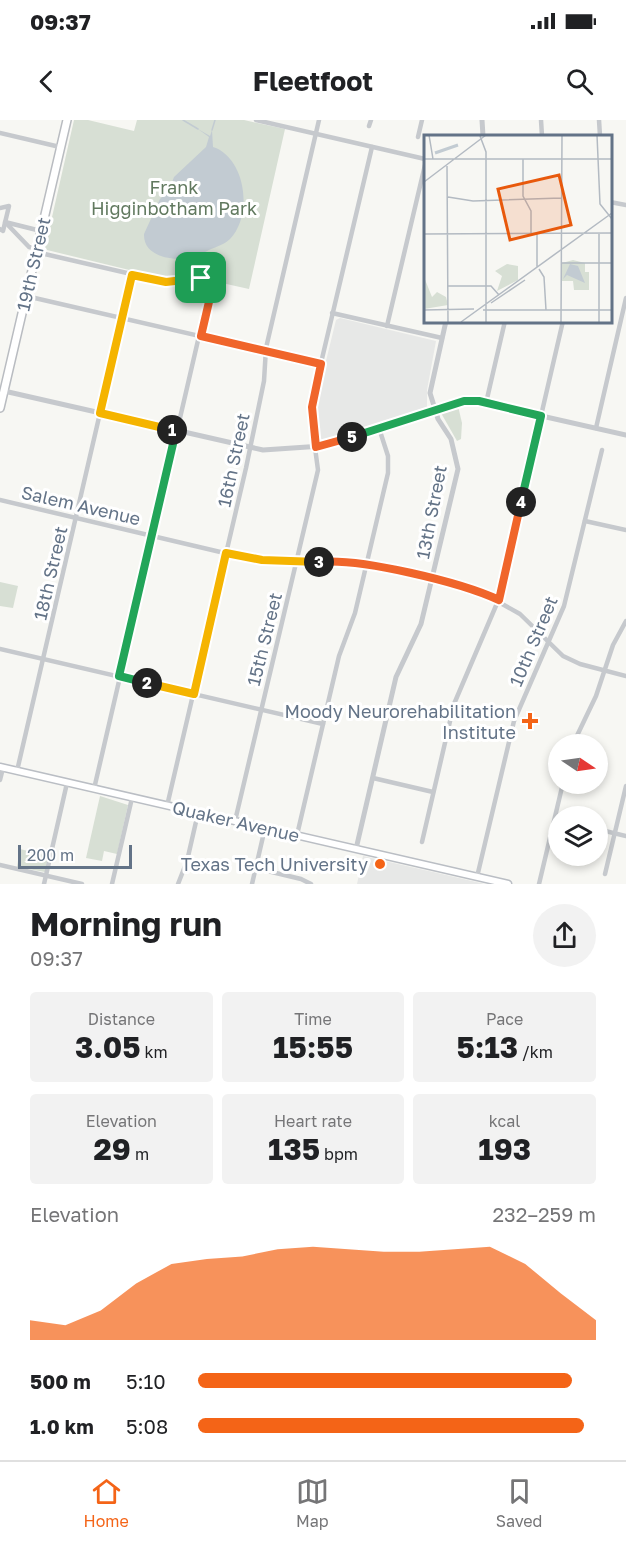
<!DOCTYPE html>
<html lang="en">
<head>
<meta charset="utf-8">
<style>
  body { margin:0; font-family:"Golos Text",sans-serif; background:#f2f2f2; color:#202124; height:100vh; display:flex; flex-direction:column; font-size:22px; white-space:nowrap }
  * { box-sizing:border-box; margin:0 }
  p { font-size:20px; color:#757577 }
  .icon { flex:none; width:33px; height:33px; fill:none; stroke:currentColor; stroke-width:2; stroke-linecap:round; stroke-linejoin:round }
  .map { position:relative; height:764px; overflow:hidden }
  .side { display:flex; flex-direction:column; background:#fff; flex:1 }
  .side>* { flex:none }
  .needle { width:39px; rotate:103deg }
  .controls { position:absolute; left:548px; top:614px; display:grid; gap:12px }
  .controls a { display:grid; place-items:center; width:60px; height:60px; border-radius:50%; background:#fff; box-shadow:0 3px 9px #0003; font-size:30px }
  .scale { position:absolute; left:18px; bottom:15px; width:114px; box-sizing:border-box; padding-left:6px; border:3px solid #637387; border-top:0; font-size:16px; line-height:21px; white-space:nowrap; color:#637387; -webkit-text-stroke:4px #fff; paint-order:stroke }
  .pin { position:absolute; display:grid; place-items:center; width:51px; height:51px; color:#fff; margin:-26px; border-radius:12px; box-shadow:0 3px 9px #0006 }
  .km { position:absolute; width:30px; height:30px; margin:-15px; border-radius:50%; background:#222; color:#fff; font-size:16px; line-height:30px; text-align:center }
  .round { display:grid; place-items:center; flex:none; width:63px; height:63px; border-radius:32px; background:#f2f2f2 }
  .headline { display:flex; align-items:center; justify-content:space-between; height:102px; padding:0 30px }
  h1 { font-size:33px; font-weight:700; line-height:45px }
  .figures { display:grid; grid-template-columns:repeat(3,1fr); gap:9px; height:102px; padding:6px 30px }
  .figures div { display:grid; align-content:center; border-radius:6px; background:#f2f2f2; text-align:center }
  .figures b { font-size:30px; font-weight:700 }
  .figures small { font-size:16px; font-weight:400 }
  .figures p { font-size:16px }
  .chart { height:168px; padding:12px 30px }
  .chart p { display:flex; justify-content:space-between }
  .chart svg { width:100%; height:108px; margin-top:6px; fill:#f46417; opacity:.7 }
  ul { padding:0 30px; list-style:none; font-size:20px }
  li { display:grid; grid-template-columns:96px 72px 1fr; align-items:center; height:45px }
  li i { height:15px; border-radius:8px; background:#f46417 }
  .status { display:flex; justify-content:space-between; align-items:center; height:42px; padding:0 30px; background:#fff; direction:ltr }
  .status svg { height:16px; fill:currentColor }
  header { display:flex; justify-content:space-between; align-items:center; height:78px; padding:0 30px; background:#fff; font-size:27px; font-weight:700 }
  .dock { display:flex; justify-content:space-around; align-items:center; height:84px; border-top:2px solid #e0e0e0; background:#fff; font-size:16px; color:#757577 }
  .dock a { display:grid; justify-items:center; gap:3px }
  .dock .active { color:#f46417 }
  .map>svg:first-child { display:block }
  .built { fill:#e7e8e7 }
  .green { fill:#d7dfd4 }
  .water { fill:#c2cbd2 }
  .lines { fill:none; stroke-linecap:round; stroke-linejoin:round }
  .stream { stroke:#c2cbd2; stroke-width:1.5 }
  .secondary-casing { stroke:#babec4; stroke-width:9 }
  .primary-casing { stroke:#b9bcc1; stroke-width:10 }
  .minor { stroke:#c6c9cd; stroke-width:4.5 }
  .tertiary { stroke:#c6c9cd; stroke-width:5 }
  .secondary { stroke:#fff; stroke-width:6 }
  .primary { stroke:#fff; stroke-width:7 }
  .split-1-casing { stroke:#fff; stroke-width:12 }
  .split-2-casing { stroke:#fff; stroke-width:12 }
  .split-3-casing { stroke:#fff; stroke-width:12 }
  .split-4-casing { stroke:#fff; stroke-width:12 }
  .split-5-casing { stroke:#fff; stroke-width:12 }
  .split-6-casing { stroke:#fff; stroke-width:12 }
  .split-1 { stroke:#f5b400; stroke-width:8 }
  .split-2 { stroke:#22a559; stroke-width:8 }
  .split-3 { stroke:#f5b400; stroke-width:8 }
  .split-4 { stroke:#f0652b; stroke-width:8 }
  .split-5 { stroke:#22a559; stroke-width:8 }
  .split-6 { stroke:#f0652b; stroke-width:8 }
  .poi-dot { fill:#f46417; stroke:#fff; stroke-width:2 }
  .labels { text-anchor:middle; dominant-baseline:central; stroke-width:6; stroke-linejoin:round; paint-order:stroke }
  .park-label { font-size:18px; fill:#61795f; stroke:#fff }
  .street-label { font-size:18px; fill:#637387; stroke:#fff }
  .poi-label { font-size:18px; fill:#637387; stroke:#fff; text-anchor:end }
  .inset-river { fill:none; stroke:#c2cbd2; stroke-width:3 }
  .inset-road { fill:none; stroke:#b3bac2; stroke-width:1.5 }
  .view { fill:#e8590c; fill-opacity:0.15; stroke:#e8590c; stroke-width:3 }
  .inset-edge { fill:none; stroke:#637387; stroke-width:3 }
</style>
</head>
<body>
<div class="status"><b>09:37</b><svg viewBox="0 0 49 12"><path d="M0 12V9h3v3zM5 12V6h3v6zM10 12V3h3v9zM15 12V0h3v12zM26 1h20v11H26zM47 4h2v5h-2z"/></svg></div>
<header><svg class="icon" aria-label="back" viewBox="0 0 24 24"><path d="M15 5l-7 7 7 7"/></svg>Fleetfoot<svg class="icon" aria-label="search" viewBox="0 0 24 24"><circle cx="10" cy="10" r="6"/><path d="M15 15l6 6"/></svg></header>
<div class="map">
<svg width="626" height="764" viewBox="0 0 626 764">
  <rect width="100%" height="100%" fill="#f7f7f3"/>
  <g class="built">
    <polygon points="340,198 436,221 427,270 427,287 320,321 316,282 336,200"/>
    <polygon points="363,736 433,752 485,764 357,764"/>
  </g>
  <g class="green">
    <polygon points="74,0 88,0 134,11 137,0 244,0 285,9 249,169 213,161 204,154 181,157 154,156 47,130 45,128"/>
    <polygon points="458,286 462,303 461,319 457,321 441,293"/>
    <polygon points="0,462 18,466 13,488 0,486"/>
    <polygon points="100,676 128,685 117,734 104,731 102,741 86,738"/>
    <polygon points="20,729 48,736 45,752 17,747"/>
  </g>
  <path class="water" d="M198,9l12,7 2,-6 1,17c32,10 41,67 17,92 -5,5 -14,8 -21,11 -6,3 -11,6 -17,4v4c-17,3 -49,0 -48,-24l16,-35 9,-9 5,-13 32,-30 3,-10z"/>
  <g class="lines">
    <g class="stream">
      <polyline points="183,0 198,9"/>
      <polyline points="212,10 215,0"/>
      <polyline points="192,134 198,154"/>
    </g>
    <defs>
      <polyline id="secondary" points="0,647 508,764"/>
      <polyline id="primary" points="0,288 67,0"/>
    </defs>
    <use href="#secondary" class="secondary-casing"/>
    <use href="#primary" class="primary-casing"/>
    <g class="minor">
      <polyline points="256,0 425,39"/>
      <polyline points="541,0 542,16"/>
      <polyline points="599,0 600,16"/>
      <polyline points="369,6 371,0"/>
      <polyline points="0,13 60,27"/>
      <polyline points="418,17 422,0"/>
      <polyline points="610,82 626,85"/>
      <polyline points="0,88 9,86 3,111 0,109"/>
      <polyline points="37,129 29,127 5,102 41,111"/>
      <polyline points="36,132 166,162 206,158 212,167 201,216"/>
      <polyline points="26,176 321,244"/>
      <polyline points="332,193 442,218"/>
      <polyline points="387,206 425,45"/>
      <polyline points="486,283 505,201"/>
      <polyline points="596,308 626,178"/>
      <polyline points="0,380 250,439 365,444 479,471 520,494 563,536 580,544 626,556"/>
      <polyline points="585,401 626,410"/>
      <polyline points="0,529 323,604"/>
      <polyline points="573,624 596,576 613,525 626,501"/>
      <polyline points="17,651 132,155"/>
      <polyline points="373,658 433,672"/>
      <polyline points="0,660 3,648"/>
      <polyline points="94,669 199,216"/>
      <polyline points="167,686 246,348 264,261 266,228 319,0"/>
      <polyline points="235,701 318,350 311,298 312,281 372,27"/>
      <polyline points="597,709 626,716"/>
      <polyline points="297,715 339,536 355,493 388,353 388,336 379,308"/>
      <polyline points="422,722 454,584 498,481 563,201"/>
      <polyline points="0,745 82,764"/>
      <polyline points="255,748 301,759 311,764"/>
      <polyline points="605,754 626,666"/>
      <polyline points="477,757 514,601 564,486 602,330"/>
      <polyline points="44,764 67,663"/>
      <polyline points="112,764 132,678"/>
      <polyline points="178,764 187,741 198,693"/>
      <polyline points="252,764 265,708"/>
      <polyline points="539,764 563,663"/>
    </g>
    <g class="tertiary">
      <polyline points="482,0 483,16"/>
      <polyline points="4,271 263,330 322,326 471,280 626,315"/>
      <polyline points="356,729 396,557 421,504 458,349 451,319 438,299 430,273 446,201"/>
    </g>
    <use href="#secondary" class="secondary"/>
    <use href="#primary" class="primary"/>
  </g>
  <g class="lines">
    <defs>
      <polyline id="split-1" points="172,310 100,293 132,155 166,162 201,158"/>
      <polyline id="split-2" points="147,563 119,556 176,311 172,310"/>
      <polyline id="split-3" points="147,563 194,574 226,433 262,440 319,442"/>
      <path id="split-4" d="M319,442c42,-4 141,20 180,38l22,-98"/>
      <polyline id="split-5" points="352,317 464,281 479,281 541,296 521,382"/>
      <polyline id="split-6" points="201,158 208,159 212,169 201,216 321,244 312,287 316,327 352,317"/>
    </defs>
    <use href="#split-1" class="split-1-casing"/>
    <use href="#split-2" class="split-2-casing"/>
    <use href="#split-3" class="split-3-casing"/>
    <use href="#split-4" class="split-4-casing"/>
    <use href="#split-5" class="split-5-casing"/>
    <use href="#split-6" class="split-6-casing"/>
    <use href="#split-1" class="split-1"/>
    <use href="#split-2" class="split-2"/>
    <use href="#split-3" class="split-3"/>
    <use href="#split-4" class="split-4"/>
    <use href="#split-5" class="split-5"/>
    <use href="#split-6" class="split-6"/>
  </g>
  <g class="poi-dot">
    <path d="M527 592h6v6h6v6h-6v6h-6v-6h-6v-6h6z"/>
    <circle cx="380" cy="744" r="6"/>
  </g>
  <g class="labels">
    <g class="park-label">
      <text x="174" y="67">Frank<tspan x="174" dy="21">Higginbotham Park</tspan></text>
    </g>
    <g class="street-label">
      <text transform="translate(33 144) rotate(-77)">19th Street</text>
      <text transform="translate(233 340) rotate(-78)">16th Street</text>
      <text transform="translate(81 385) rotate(13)">Salem Avenue</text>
      <text transform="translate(431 392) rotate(-79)">13th Street</text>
      <text transform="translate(50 453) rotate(-77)">18th Street</text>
      <text transform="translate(264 519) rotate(-76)">15th Street</text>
      <text transform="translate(533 521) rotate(-67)">10th Street</text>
      <text transform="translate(236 701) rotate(13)">Quaker Avenue</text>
    </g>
    <g class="poi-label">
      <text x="516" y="591">Moody Neurorehabilitation<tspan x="516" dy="21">Institute</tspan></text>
      <text x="368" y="744">Texas Tech University</text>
    </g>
  </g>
  <g transform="translate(424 15)">
    <rect width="188" height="188" fill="#f7f7f3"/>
    <path d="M149,125l12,3v9h4v18h-15l-1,-9h-11v-18zM83,129l11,2v14l-21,11 5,-15 -7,-5zM0,142l8,20 5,-5 9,5 2,8 -24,4z" fill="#d7dfd4"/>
    <path d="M146,129l8,2 7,17 -18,-8 -4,4z" fill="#c2cbd2"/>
    <path class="inset-river" d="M11,18l23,-8"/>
    <path class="inset-road" d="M5,0l4,24M173,0l3,69 12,15M56,1l6,16v170M0,24h188M99,24v37l8,15v23M23,31l1,156M0,47l62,-47M24,62l25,4 88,-3M0,99l188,-1M113,99v33M137,128h51M115,134l5,8 2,33M24,151h43l8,9M67,168l34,-23M0,175l50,-1M59,175h129M37,187l151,-109M137,187l1,-187M175,187v-88"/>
    <path class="view" d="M135,40l12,50 -61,15 -12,-51z"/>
    <rect width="188" height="188" class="inset-edge"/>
  </g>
</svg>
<div class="controls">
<a><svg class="needle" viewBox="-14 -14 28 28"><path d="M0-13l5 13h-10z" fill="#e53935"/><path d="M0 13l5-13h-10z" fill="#757577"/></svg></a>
<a><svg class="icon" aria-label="layers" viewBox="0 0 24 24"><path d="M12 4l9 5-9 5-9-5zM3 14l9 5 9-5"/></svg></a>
</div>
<div class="scale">200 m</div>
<div class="pin" style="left:201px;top:158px;background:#1e9e55"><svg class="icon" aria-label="arrive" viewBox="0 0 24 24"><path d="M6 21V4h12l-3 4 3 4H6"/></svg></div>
<b class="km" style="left:172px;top:310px">1</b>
<b class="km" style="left:147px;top:563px">2</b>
<b class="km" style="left:319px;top:442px">3</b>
<b class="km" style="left:521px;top:382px">4</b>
<b class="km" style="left:352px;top:317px">5</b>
</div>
<section class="side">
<div class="headline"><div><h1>Morning run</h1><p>09:37</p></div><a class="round"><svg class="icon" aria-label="share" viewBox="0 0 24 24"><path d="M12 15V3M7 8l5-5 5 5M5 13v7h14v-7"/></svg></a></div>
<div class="figures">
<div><p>Distance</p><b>3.05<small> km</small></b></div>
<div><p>Time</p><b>15:55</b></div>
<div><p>Pace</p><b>5:13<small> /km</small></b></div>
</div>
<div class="figures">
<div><p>Elevation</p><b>29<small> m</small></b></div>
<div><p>Heart rate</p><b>135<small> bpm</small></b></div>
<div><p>kcal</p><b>193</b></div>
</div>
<div class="chart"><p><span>Elevation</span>232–259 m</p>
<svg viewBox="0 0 160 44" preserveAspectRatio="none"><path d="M0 44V36L10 38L20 32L30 21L40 13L50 11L60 10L70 7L80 6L90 7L100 8L110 8L120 7L130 6L140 13L150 25L160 36V44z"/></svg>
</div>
<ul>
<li><b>500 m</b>5:10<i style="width:94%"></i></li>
<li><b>1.0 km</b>5:08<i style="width:97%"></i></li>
</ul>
</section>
<nav class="dock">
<a class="active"><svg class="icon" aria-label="home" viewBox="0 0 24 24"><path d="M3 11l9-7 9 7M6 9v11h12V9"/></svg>Home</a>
<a><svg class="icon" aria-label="map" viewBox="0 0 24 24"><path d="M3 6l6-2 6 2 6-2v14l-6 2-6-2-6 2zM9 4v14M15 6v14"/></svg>Map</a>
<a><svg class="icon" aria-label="saved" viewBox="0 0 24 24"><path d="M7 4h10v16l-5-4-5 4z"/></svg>Saved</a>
</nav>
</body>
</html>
